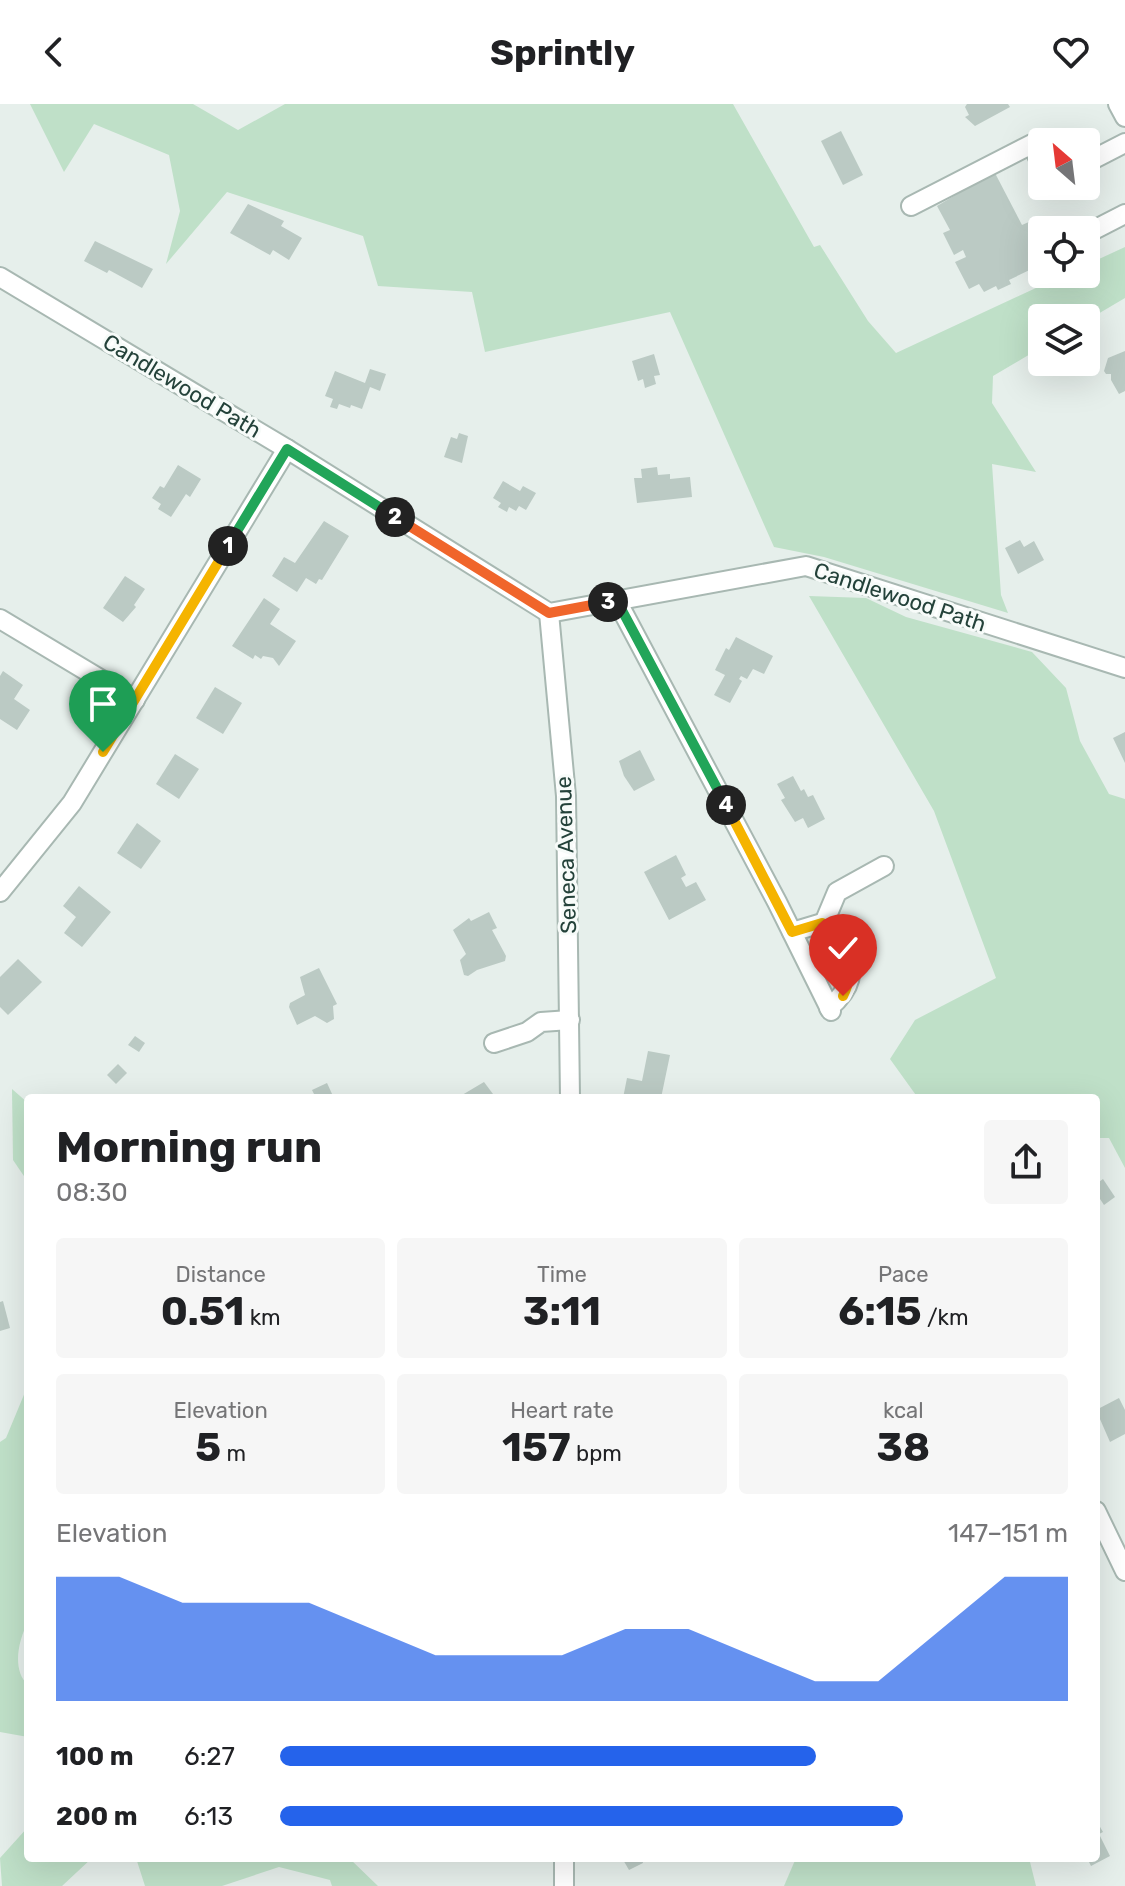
<!DOCTYPE html>
<html lang="en">
<head>
<meta charset="utf-8">
<style>
  body { margin:0; font-family:Rubik,sans-serif; background:#f6f6f6; color:#202124; height:100vh; display:flex; flex-direction:column; font-size:30px; white-space:nowrap }
  * { box-sizing:border-box; margin:0 }
  p { font-size:26px; color:#757577 }
  .icon { flex:none; width:44px; height:44px; fill:none; stroke:currentColor; stroke-width:2; stroke-linecap:round; stroke-linejoin:round }
  .map { position:relative; flex:1; overflow:hidden }
  .details { position:absolute; left:24px; top:990px; width:1076px; height:768px; display:flex; flex-direction:column; background:#fff; border-radius:8px; box-shadow:0 8px 32px #0002 }
  .details>* { flex:none }
  .needle { width:52px; rotate:332deg }
  .fabs { position:absolute; left:1028px; top:24px; display:grid; gap:16px }
  .fabs a { display:grid; place-items:center; width:72px; height:72px; border-radius:8px; background:#fff; box-shadow:0 8px 32px #0002; font-size:40px }
  .pin { position:absolute; display:grid; place-items:center; width:68px; height:68px; color:#fff; margin:-82px -34px; border-radius:50% 50% 50% 0; rotate:-45deg; box-shadow:0 0 8px #0007 }
  .pin .icon { rotate:45deg }
  .km { position:absolute; width:40px; height:40px; margin:-20px; border-radius:50%; background:#222; color:#fff; font-size:22px; line-height:40px; text-align:center }
  .round { display:grid; place-items:center; flex:none; width:84px; height:84px; border-radius:8px; background:#f6f6f6 }
  .head { display:flex; align-items:center; justify-content:space-between; height:136px; padding:0 32px }
  h1 { font-size:44px; font-weight:700; line-height:60px }
  .metrics { display:grid; grid-template-columns:repeat(3,1fr); gap:12px; height:136px; padding:8px 32px }
  .metrics div { display:grid; align-content:center; border-radius:8px; background:#f6f6f6; text-align:center }
  .metrics b { font-size:40px; font-weight:700 }
  .metrics small { font-size:22px; font-weight:400 }
  .metrics p { font-size:22px }
  .chart { height:224px; padding:16px 32px }
  .chart p { display:flex; justify-content:space-between }
  .chart svg { width:100%; height:144px; margin-top:8px; fill:#2563eb; opacity:.7 }
  ul { padding:0 32px; list-style:none; font-size:26px }
  li { display:grid; grid-template-columns:128px 96px 1fr; align-items:center; height:60px }
  li i { height:20px; border-radius:10px; background:#2563eb }
  header { display:flex; justify-content:space-between; align-items:center; height:104px; padding:0 32px; background:#fff; font-size:36px; font-weight:700 }
  .map>svg:first-child { display:block }
  .green { fill:#bfe0c8 }
  .building { fill:#bbcac4 }
  .lines { fill:none; stroke-linecap:round; stroke-linejoin:round }
  .minor-casing { stroke:#a8b8b2; stroke-width:22 }
  .minor { stroke:#fff; stroke-width:18 }
  .split-1-casing { stroke:#fff; stroke-width:16 }
  .split-2-casing { stroke:#fff; stroke-width:16 }
  .split-3-casing { stroke:#fff; stroke-width:16 }
  .split-4-casing { stroke:#fff; stroke-width:16 }
  .split-5-casing { stroke:#fff; stroke-width:16 }
  .split-1 { stroke:#f5b400; stroke-width:10 }
  .split-2 { stroke:#22a559; stroke-width:10 }
  .split-3 { stroke:#f0652b; stroke-width:10 }
  .split-4 { stroke:#22a559; stroke-width:10 }
  .split-5 { stroke:#f5b400; stroke-width:10 }
  .labels { text-anchor:middle; dominant-baseline:central; stroke-width:6; stroke-linejoin:round; paint-order:stroke }
  .street-label { font-size:22px; fill:#24423a; stroke:#f7fbf9 }
</style>
</head>
<body>
<header><svg class="icon" aria-label="back" viewBox="0 0 24 24"><path d="M15 5l-7 7 7 7"/></svg>Sprintly<svg class="icon" aria-label="heart" viewBox="0 0 24 24"><path d="M12 20l-8-8c-3-5 5-10 8-4 3-6 11-1 8 4z"/></svg></header>
<div class="map">
<svg width="1125" height="1782" viewBox="0 0 1125 1782">
  <rect width="100%" height="100%" fill="#e6efeb"/>
  <g class="green">
    <polygon points="30,0 193,0 238,26 285,0 733,0 814,143 820,141 868,217 896,249 1066,170 1086,170 1086,161 1125,143 1125,194 1086,217 1086,214 1042,214 1042,243 993,272 992,299 1036,368 992,360 1001,491 1008,509 824,453 774,443 670,208 485,248 472,188 378,182 363,132 227,88 166,160 180,107 169,51 94,20 64,68"/>
    <polygon points="809,492 866,494 906,513 1032,548 1066,584 1080,637 1109,690 1125,695 1125,1064 1109,1034 1096,1034 1096,994 918,994 890,955 915,916 996,874 934,707"/>
    <polygon points="12,985 28,999 28,1078 13,1056"/>
    <path d="M28,1281v237c-9,17 -17,47 0,63v52l-28,-5v-290l6,-4z"/>
    <polygon points="28,1723 28,1754 92,1754 62,1782 2,1782 0,1754"/>
    <polygon points="136,1754 349,1754 378,1782 332,1782 330,1776 279,1763 222,1782 145,1782"/>
    <polygon points="796,1754 1029,1754 1036,1782 784,1782"/>
  </g>
  <g class="building">
    <polygon points="967,0 1008,0 1010,3 975,22 965,13 969,11 965,3"/>
    <polygon points="841,27 863,71 843,81 821,37"/>
    <polygon points="991,70 996,71 1022,121 1031,117 1041,137 1034,141 1042,160 1009,176 1011,180 998,186 996,182 984,188 979,180 969,185 955,158 966,153 963,146 954,151 943,129 950,126 937,102"/>
    <polygon points="248,100 284,117 281,122 302,134 289,156 273,146 270,151 230,129"/>
    <polygon points="95,137 153,165 142,184 109,166 107,169 84,157"/>
    <polygon points="1125,247 1125,287 1119,290 1111,276 1111,270 1106,270 1104,267 1108,254"/>
    <polygon points="654,250 660,271 654,272 656,280 645,284 643,275 638,277 632,257"/>
    <polygon points="370,265 386,270 380,287 370,283 362,305 351,301 350,304 339,300 337,305 330,303 333,295 325,292 335,267 365,279"/>
    <polygon points="459,329 468,332 462,359 444,353 451,333 457,335"/>
    <polygon points="178,361 201,375 190,393 186,390 171,413 158,405 161,400 152,394 160,382 164,384"/>
    <polygon points="657,363 658,371 670,370 670,375 690,373 692,393 637,399 634,374 642,374 641,365"/>
    <polygon points="503,377 520,387 523,382 536,389 526,406 519,402 516,407 509,403 507,408 498,403 501,399 493,394"/>
    <polygon points="324,417 349,432 322,476 319,475 316,480 306,474 297,488 272,472 284,453 295,459"/>
    <polygon points="1020,436 1024,443 1034,437 1044,456 1018,470 1005,444"/>
    <polygon points="125,472 145,485 134,501 136,503 123,518 103,504"/>
    <polygon points="264,494 280,505 270,520 296,537 279,562 273,554 263,552 261,555 255,551 253,555 232,542"/>
    <polygon points="736,533 773,552 764,570 753,565 747,575 741,572 739,575 742,577 730,599 714,591 725,571 715,566 726,544 729,546"/>
    <polygon points="3,567 23,581 14,595 30,606 17,626 0,615 0,572"/>
    <polygon points="215,583 242,599 223,630 196,614"/>
    <polygon points="1125,628 1125,659 1113,634"/>
    <polygon points="640,646 655,676 634,687 624,672 619,657"/>
    <polygon points="175,650 199,665 179,695 156,680"/>
    <polygon points="793,672 801,687 804,685 808,693 813,691 825,715 808,724 803,714 795,718 781,696 785,694 777,680"/>
    <polygon points="137,719 161,737 141,765 117,749"/>
    <polygon points="676,751 686,771 681,774 686,783 696,778 706,796 669,816 644,768"/>
    <polygon points="79,782 111,808 82,843 64,829 76,813 63,802"/>
    <polygon points="489,808 497,824 492,826 506,852 505,857 477,866 468,872 464,871 460,856 466,850 453,826 469,814 471,817"/>
    <polygon points="18,855 42,878 8,911 0,903 0,873"/>
    <polygon points="319,864 337,900 333,902 334,915 327,919 315,912 297,921 289,903 290,899 305,891 300,873"/>
    <polygon points="135,932 145,939 139,948 128,941"/>
    <polygon points="648,947 670,951 661,994 623,994 627,974 642,977"/>
    <polygon points="118,960 127,969 116,980 107,971"/>
    <polygon points="484,978 496,994 457,994"/>
    <polygon points="327,979 333,992 316,994 312,986"/>
    <polygon points="1103,1075 1115,1093 1104,1101 1096,1089 1096,1080"/>
    <polygon points="3,1197 10,1224 0,1227 0,1198"/>
    <polygon points="1119,1294 1125,1306 1125,1330 1110,1338 1096,1306"/>
    <polygon points="1096,1716 1103,1728 1099,1730 1110,1752 1091,1762 1087,1754 1096,1754"/>
    <polygon points="622,1754 642,1754 643,1759 629,1766"/>
  </g>
  <g class="lines">
    <defs>
      <g id="minor">
        <polyline points="1118,0 1125,13"/>
        <polyline points="1086,59 1125,39"/>
        <polyline points="911,102 1032,40 1042,62"/>
        <polyline points="1086,130 1125,110"/>
        <polyline points="0,173 287,345 549,509 806,462 1125,564"/>
        <polyline points="617,497 777,798 831,907"/>
        <polyline points="549,509 566,692 570,994"/>
        <polyline points="0,515 135,596"/>
        <polyline points="0,788 72,699 287,345"/>
        <polyline points="824,819 837,788 884,762"/>
        <path d="M792,828l30,-9c11,4 17,13 22,23 12,26 7,43 -15,62"/>
        <polyline points="494,939 527,928 541,918 570,916"/>
        <polyline points="1096,1407 1125,1467"/>
        <polyline points="564,1754 564,1782"/>
      </g>
    </defs>
    <use href="#minor" class="minor-casing"/>
    <use href="#minor" class="minor"/>
  </g>
  <g class="lines">
    <defs>
      <polyline id="split-1" points="103,648 228,442"/>
      <polyline id="split-2" points="228,442 287,345 395,413"/>
      <polyline id="split-3" points="395,413 549,509 608,498"/>
      <polyline id="split-4" points="608,498 617,497 726,701"/>
      <path id="split-5" d="M726,701l66,127 30,-9c28,11 34,49 21,73"/>
    </defs>
    <use href="#split-1" class="split-1-casing"/>
    <use href="#split-2" class="split-2-casing"/>
    <use href="#split-3" class="split-3-casing"/>
    <use href="#split-4" class="split-4-casing"/>
    <use href="#split-5" class="split-5-casing"/>
    <use href="#split-1" class="split-1"/>
    <use href="#split-2" class="split-2"/>
    <use href="#split-3" class="split-3"/>
    <use href="#split-4" class="split-4"/>
    <use href="#split-5" class="split-5"/>
  </g>
  <g class="labels">
    <g class="street-label">
      <text transform="translate(182 282) rotate(31)">Candlewood Path</text>
      <text transform="translate(900 493) rotate(18)">Candlewood Path</text>
      <text transform="translate(566 751) rotate(-92)">Seneca Avenue</text>
    </g>
  </g>
</svg>
<div class="fabs">
<a><svg class="needle" viewBox="-14 -14 28 28"><path d="M0-13l5 13h-10z" fill="#e53935"/><path d="M0 13l5-13h-10z" fill="#757577"/></svg></a>
<a><svg class="icon" aria-label="locate" viewBox="0 0 24 24"><circle cx="12" cy="12" r="6"/><path d="M12 2v4M12 18v4M2 12h4M18 12h4"/></svg></a>
<a><svg class="icon" aria-label="layers" viewBox="0 0 24 24"><path d="M12 4l9 5-9 5-9-5zM3 14l9 5 9-5"/></svg></a>
</div>
<div class="pin" style="left:103px;top:648px;background:#1e9e55"><svg class="icon" aria-label="arrive" viewBox="0 0 24 24"><path d="M6 21V4h12l-3 4 3 4H6"/></svg></div>
<div class="pin" style="left:843px;top:892px;background:#d93025"><svg class="icon" aria-label="check" viewBox="0 0 24 24"><path d="M5 12l5 5 9-10"/></svg></div>
<b class="km" style="left:228px;top:442px">1</b>
<b class="km" style="left:395px;top:413px">2</b>
<b class="km" style="left:608px;top:498px">3</b>
<b class="km" style="left:726px;top:701px">4</b>
<section class="details">
<div class="head"><div><h1>Morning run</h1><p>08:30</p></div><a class="round"><svg class="icon" aria-label="share" viewBox="0 0 24 24"><path d="M12 15V3M7 8l5-5 5 5M5 13v7h14v-7"/></svg></a></div>
<div class="metrics">
<div><p>Distance</p><b>0.51<small> km</small></b></div>
<div><p>Time</p><b>3:11</b></div>
<div><p>Pace</p><b>6:15<small> /km</small></b></div>
</div>
<div class="metrics">
<div><p>Elevation</p><b>5<small> m</small></b></div>
<div><p>Heart rate</p><b>157<small> bpm</small></b></div>
<div><p>kcal</p><b>38</b></div>
</div>
<div class="chart"><p><span>Elevation</span>147–151 m</p>
<svg viewBox="0 0 160 44" preserveAspectRatio="none"><path d="M0 44V6L10 6L20 14L30 14L40 14L50 22L60 30L70 30L80 30L90 22L100 22L110 30L120 38L130 38L140 22L150 6L160 6V44z"/></svg>
</div>
<ul>
<li><b>100 m</b>6:27<i style="width:68%"></i></li>
<li><b>200 m</b>6:13<i style="width:79%"></i></li>
</ul>
</section>
</div>
</body>
</html>
